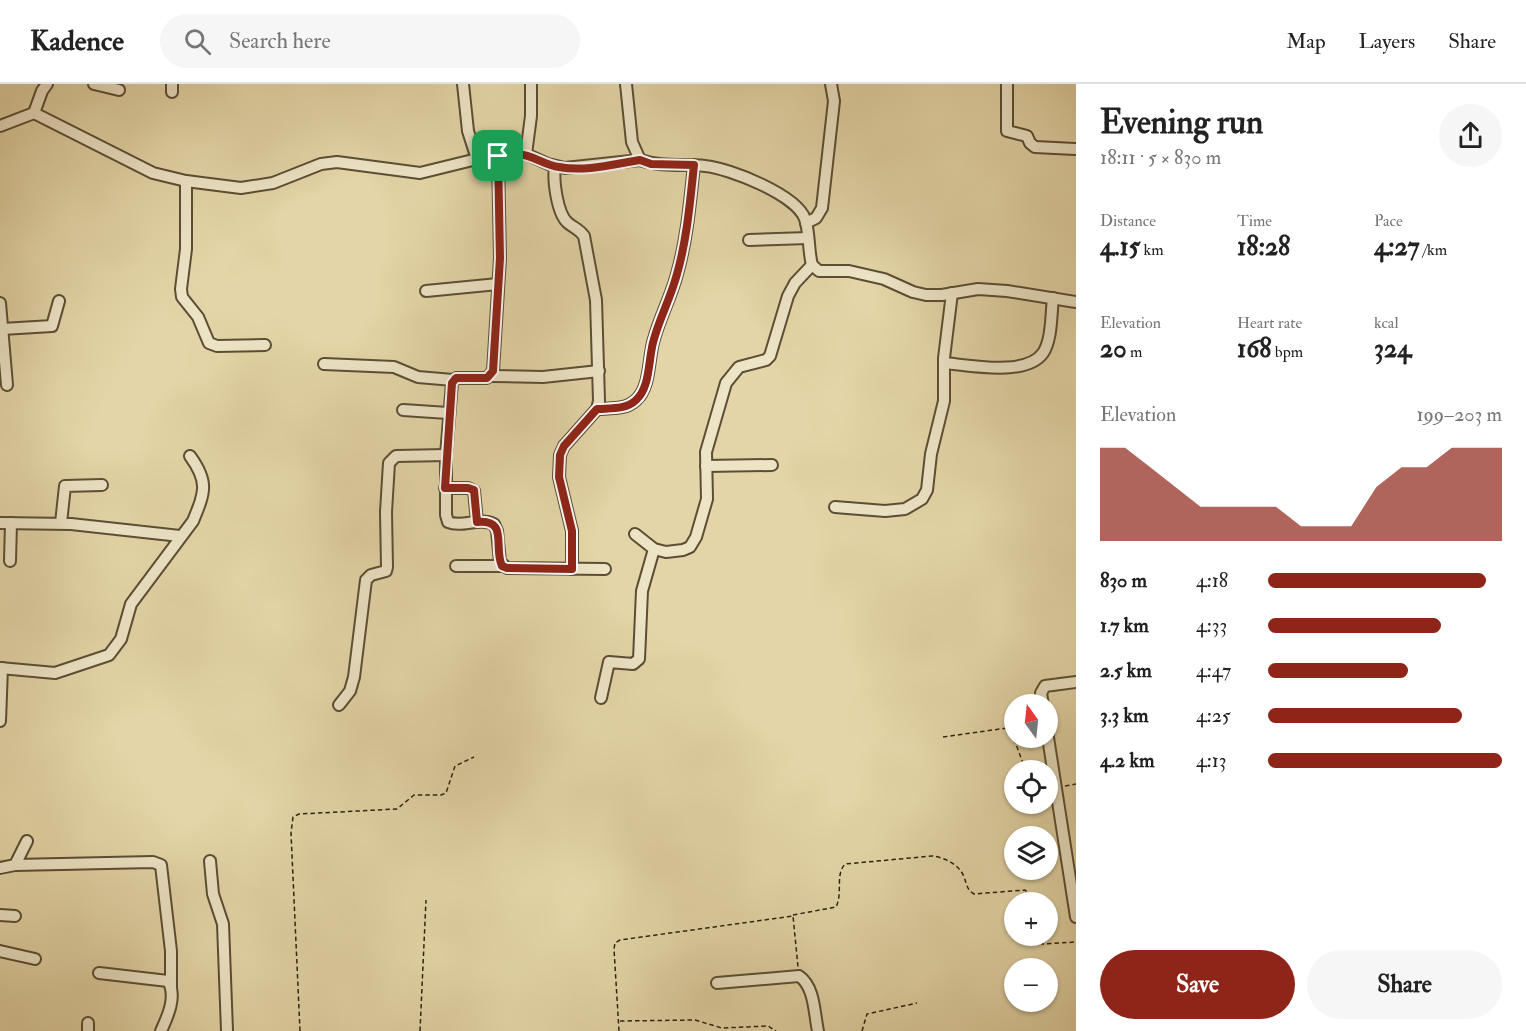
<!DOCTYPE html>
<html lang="en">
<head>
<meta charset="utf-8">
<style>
  body { margin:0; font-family:"IM FELL Double Pica",serif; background:#f6f6f6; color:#222; height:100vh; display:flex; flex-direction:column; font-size:22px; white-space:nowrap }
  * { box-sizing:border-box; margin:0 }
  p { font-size:20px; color:#767676 }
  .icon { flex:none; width:33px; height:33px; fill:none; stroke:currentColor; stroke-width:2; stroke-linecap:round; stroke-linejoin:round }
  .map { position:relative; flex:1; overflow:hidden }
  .sheet { display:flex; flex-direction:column; background:#fff; width:450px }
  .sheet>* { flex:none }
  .needle { width:39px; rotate:345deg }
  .buttons { position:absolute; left:1004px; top:610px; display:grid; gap:12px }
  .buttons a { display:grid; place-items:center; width:54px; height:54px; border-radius:50%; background:#fff; box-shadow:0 2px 4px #0004; font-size:30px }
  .pin { position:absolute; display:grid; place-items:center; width:51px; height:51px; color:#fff; margin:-26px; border-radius:12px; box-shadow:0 3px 9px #0006 }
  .round { display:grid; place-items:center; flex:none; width:63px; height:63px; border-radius:32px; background:#f6f6f6 }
  .head { display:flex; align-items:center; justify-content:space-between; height:102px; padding:0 24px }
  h1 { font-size:33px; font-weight:700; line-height:45px }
  .stats { display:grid; grid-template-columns:repeat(3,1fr); gap:9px; height:102px; padding:6px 24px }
  .stats div { display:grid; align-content:center }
  .stats b { font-size:26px; font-weight:700 }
  .stats small { font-size:16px; font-weight:400 }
  .stats p { font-size:16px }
  .chart { height:168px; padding:12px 24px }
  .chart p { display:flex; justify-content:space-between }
  .chart svg { width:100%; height:108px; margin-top:6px; fill:#8f2418; opacity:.7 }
  .primary-button { display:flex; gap:12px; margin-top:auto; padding:12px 24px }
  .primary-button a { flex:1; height:69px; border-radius:36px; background:#8f2418; color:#fff; font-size:24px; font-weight:700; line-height:69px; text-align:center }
  .primary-button a+a { background:#f6f6f6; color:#222 }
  ul { padding:0 24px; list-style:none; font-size:20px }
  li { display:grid; grid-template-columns:96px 72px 1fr; align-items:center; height:45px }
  li i { height:15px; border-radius:8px; background:#8f2418 }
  header { display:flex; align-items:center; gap:36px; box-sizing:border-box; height:84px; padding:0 30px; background:#fff; border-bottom:2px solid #e0e0e0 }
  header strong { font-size:28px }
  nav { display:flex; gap:33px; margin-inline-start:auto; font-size:21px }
  .search { width:420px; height:54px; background:#f6f6f6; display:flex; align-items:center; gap:15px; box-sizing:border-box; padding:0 21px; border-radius:33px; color:#767676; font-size:22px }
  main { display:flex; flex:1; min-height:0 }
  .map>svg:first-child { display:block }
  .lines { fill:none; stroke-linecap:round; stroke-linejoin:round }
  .minor-casing { stroke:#5b4e35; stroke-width:14 }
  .path { stroke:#2e210f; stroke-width:1.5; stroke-dasharray:4.5 3; stroke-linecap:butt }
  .minor { stroke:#ede4c6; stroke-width:10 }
  .route-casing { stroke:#fff; stroke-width:12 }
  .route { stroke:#8f2418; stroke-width:8 }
</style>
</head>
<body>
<header>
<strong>Kadence</strong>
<div class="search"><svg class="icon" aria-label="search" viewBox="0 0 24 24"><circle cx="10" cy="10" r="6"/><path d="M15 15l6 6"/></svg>Search here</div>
<nav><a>Map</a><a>Layers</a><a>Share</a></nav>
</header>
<main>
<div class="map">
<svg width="1076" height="947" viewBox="0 0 1076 947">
  <rect width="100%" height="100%" fill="#e3d5a7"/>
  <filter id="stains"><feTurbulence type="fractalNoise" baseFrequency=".00333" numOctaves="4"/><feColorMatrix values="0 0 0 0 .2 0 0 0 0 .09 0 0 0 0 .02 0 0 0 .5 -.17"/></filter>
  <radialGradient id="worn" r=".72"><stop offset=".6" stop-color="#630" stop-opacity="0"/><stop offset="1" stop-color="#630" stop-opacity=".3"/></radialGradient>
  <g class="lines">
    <defs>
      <g id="minor">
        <polyline points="94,0 119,6"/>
        <polyline points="172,0 172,8"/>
        <polyline points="463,0 468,47 477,75"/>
        <path d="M626,0l6,58 8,18c21,7 44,4 65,6 24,2 92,29 100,53 5,15 3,31 7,46l7,6h30l35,8 29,13 13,3h16l36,-6 29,2 69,11"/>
        <polyline points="1007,0 1007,47 1027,52 1030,59 1035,63 1075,65"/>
        <polyline points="34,29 42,7 47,0"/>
        <polyline points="0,42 34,29 153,89 186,97 241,104 273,99 321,80 337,78 420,89 477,75 518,70 526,70 548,80 565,84 640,76"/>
        <polyline points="526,70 531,32 531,0"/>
        <path d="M498,72l2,102 -7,113 -6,7h-31l-4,5 -6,72v60l2,7c14,6 31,-5 46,2l3,7 3,31 7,6 98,1"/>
        <path d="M555,83c-2,13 2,47 13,56 6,5 11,6 16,13l12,64 3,101 -2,8 -33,37 -4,9 -1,22 13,54v38"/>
        <polyline points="186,97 186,165 181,205 182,213 198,233 209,259 217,262 265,261"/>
        <polyline points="806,139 816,134 822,124 834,17 831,0"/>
        <polyline points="749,156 808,154"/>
        <polyline points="426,207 498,200"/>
        <polyline points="0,219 7,301"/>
        <polyline points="2,245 52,242 59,217"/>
        <path d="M944,279c25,2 82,14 99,-10 9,-13 8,-39 10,-55"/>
        <polyline points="324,280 394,283 418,293 453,296"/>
        <polyline points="491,292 543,293 599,287"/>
        <path d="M597,325c13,-1 29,1 39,-9 15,-13 12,-43 18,-61 6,-22 17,-42 23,-65 10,-35 13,-72 17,-109"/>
        <polyline points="403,326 448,329"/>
        <polyline points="706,382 772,381"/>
        <polyline points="445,404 468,404 474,407 477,438"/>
        <polyline points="835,423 885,427 905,425 922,415 927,406 931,370 944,317 944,274 952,209"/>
        <polyline points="0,439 71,440 180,452"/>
        <polyline points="61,439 65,402 102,401"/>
        <polyline points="635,450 654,465 666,468 683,466 690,463 696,453 707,415 706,368 726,299 739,283 766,276 770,272 788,212 795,199 812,181"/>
        <polyline points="10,477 11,439"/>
        <polyline points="456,482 502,482"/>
        <path d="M0,584l55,5 54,-18 12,-16 10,-35 62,-83c12,-29 16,-39 -3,-65"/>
        <polyline points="601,614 609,578 633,580 639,575 642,507 654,465"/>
        <polyline points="339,621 350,607 354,593 366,496 371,491 386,487 387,483 386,428 389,379 396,372 446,371"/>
        <polyline points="1043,621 1041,609 1045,602 1076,598"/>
        <polyline points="0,637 2,584"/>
        <polyline points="1047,647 1076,833"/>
        <polyline points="210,777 213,810 223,840 227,947"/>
        <polyline points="15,781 153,778 161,781 171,867 171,902"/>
        <polyline points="0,784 15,781 27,757"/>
        <polyline points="0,831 15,832"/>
        <polyline points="0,867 35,875"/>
        <path d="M99,889l69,8c9,15 0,35 -7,50"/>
        <path d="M717,899l82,-7c16,11 15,37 19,55"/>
        <polyline points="88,947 88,939"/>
      </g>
    </defs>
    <use href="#minor" class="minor-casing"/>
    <g class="path">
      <polyline points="943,653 1007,644 1011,646 1014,654"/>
      <polyline points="1014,655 1026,687"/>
      <polyline points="1065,702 1076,700"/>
      <path d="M793,831l43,-8c7,-14 -1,-32 9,-43l87,-8c12,1 28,9 32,21 3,8 3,13 10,17l51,-4 5,5 1,8"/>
      <polyline points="1036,852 1042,860 1076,858"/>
      <polyline points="620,937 695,936 722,944 768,942 776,947"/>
      <polyline points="300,947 291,749 293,733 299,730 397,725 414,711 441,711 446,709 455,682 474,673"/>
      <polyline points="420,947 426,816"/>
      <polyline points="619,947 614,865 615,859 620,856 793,832 798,883"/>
      <polyline points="862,947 867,930 917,919"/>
    </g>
    <use href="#minor" class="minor"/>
  </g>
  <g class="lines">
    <defs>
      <path id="route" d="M518,70c15,1 26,11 41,13 26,5 55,-3 81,-7l11,4 43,1c-4,37 -7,74 -17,109 -6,23 -17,43 -23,65 -6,18 -3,48 -18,61 -10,10 -26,8 -39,9l-33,37 -4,9 -1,22 13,54v38l-65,-1 -5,-2c-9,-19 7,-47 -25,-44l-3,-32 -6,-2h-23l7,-105 4,-5h31l6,-7 7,-113 -2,-102z"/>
    </defs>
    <use href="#route" class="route-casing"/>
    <use href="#route" class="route"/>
  </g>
  <rect width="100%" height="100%" filter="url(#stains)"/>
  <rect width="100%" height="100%" fill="url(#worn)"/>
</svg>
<div class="buttons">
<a><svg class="needle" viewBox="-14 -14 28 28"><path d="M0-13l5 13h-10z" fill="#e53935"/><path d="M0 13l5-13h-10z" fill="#767676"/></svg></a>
<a><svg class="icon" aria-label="locate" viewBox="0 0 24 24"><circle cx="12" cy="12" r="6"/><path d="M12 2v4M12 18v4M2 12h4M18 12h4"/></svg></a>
<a><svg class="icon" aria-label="layers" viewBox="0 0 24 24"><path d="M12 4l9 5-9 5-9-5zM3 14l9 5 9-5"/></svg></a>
<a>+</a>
<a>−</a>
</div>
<div class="pin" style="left:498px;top:72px;background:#1e9e55"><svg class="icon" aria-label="arrive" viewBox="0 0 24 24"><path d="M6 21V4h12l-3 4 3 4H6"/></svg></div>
</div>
<section class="sheet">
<div class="head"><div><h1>Evening run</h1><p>18:11 · 5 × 830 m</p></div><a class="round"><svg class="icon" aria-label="share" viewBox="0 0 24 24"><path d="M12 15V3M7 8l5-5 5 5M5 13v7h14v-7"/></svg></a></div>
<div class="stats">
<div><p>Distance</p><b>4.15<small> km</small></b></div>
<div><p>Time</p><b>18:28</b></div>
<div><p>Pace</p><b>4:27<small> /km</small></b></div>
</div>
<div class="stats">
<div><p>Elevation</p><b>20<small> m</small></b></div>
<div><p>Heart rate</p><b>168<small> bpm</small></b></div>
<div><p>kcal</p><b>324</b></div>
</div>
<div class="chart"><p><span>Elevation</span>199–203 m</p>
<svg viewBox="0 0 160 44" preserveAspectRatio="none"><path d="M0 44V6L10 6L20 14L30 22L40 30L50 30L60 30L70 30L80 38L90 38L100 38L110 22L120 14L130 14L140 6L150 6L160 6V44z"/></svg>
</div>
<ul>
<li><b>830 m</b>4:18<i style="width:93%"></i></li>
<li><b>1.7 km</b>4:33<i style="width:74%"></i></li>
<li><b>2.5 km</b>4:47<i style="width:60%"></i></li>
<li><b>3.3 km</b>4:25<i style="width:83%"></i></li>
<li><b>4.2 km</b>4:13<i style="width:100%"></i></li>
</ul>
<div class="primary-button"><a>Save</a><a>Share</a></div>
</section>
</main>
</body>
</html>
